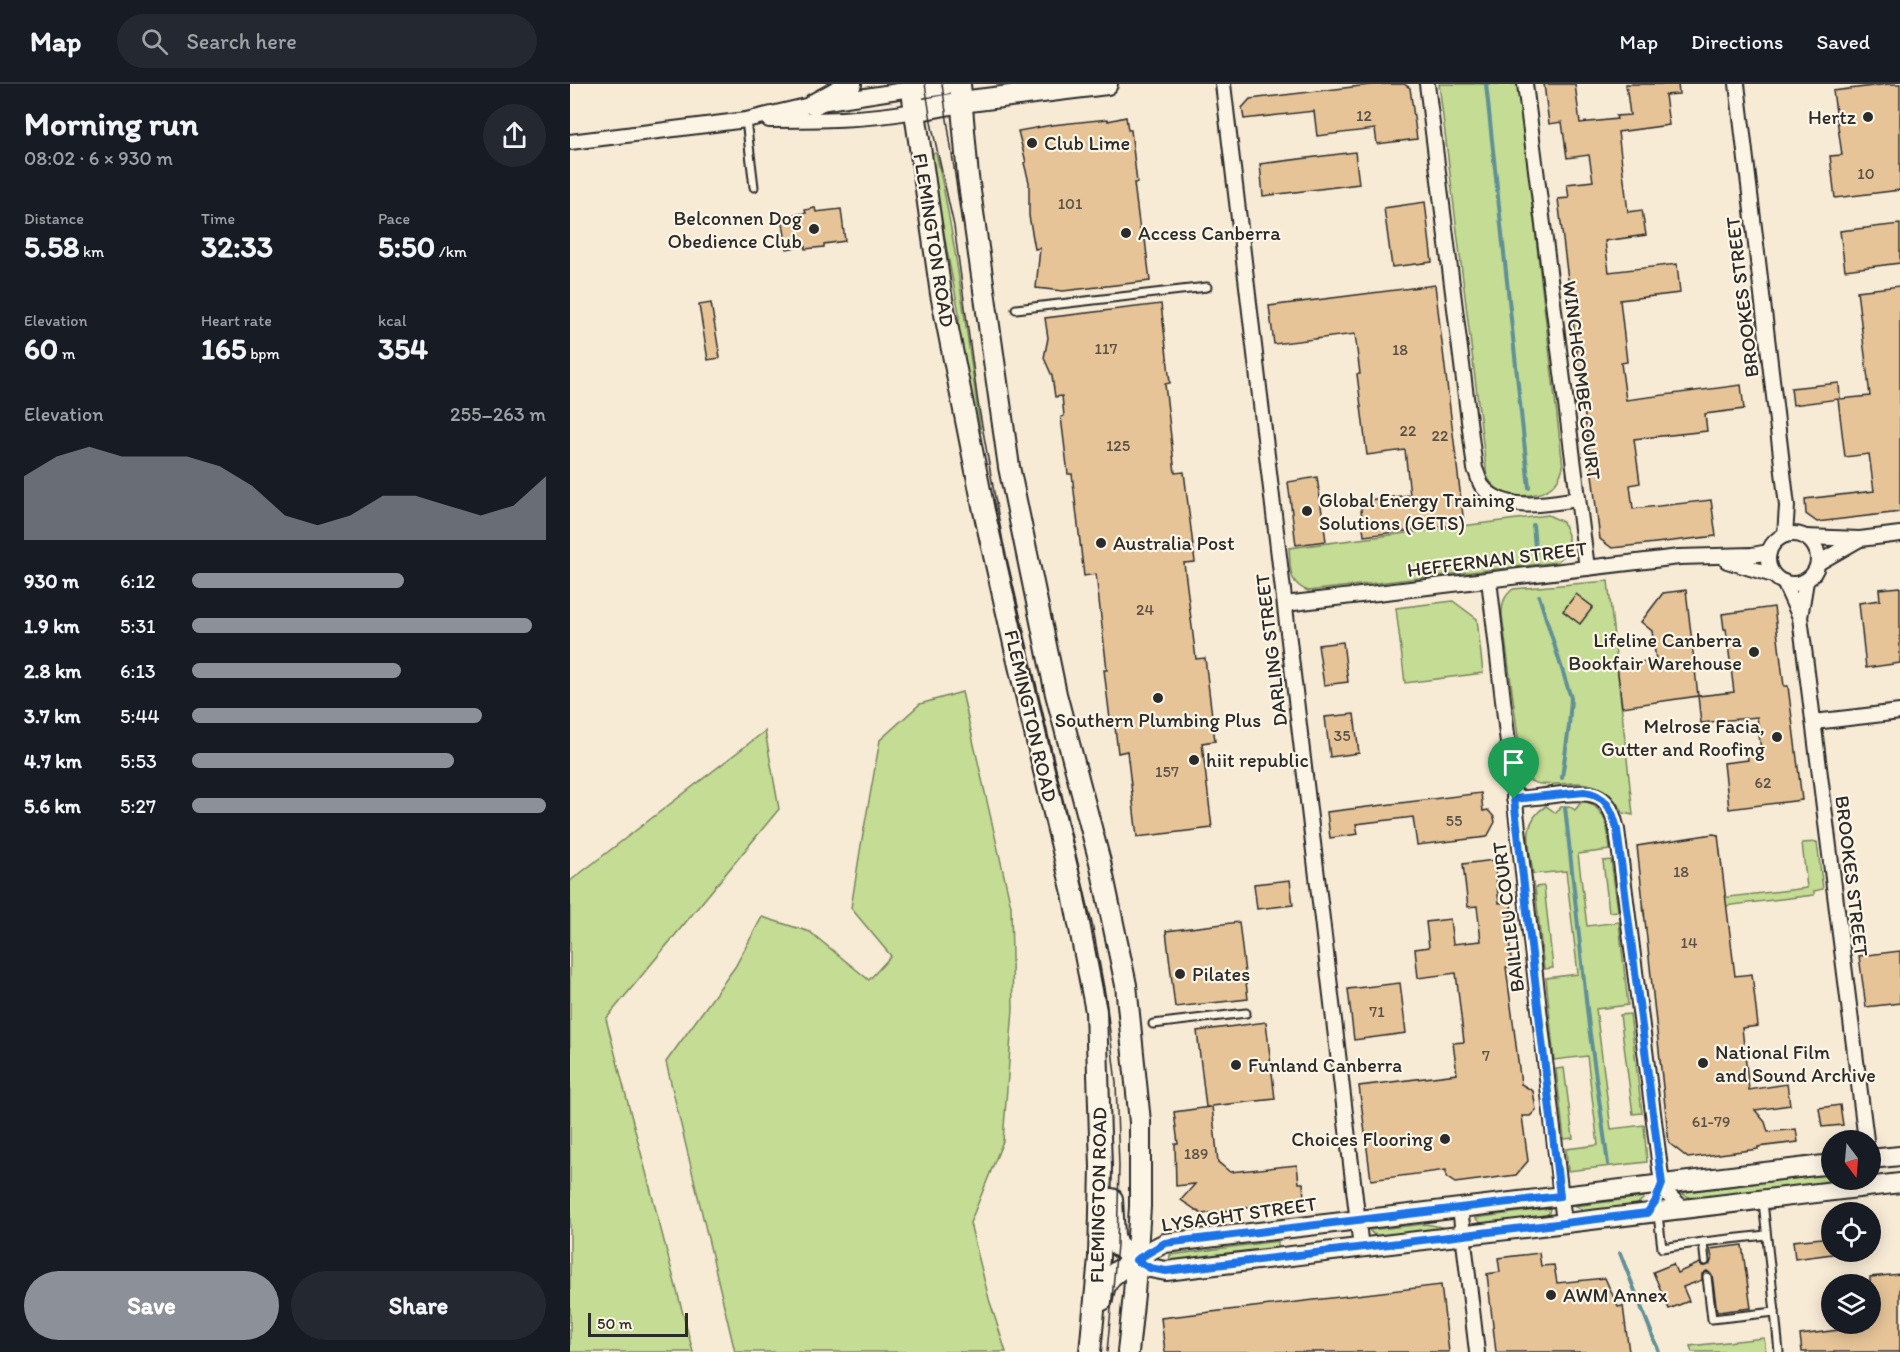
<!DOCTYPE html>
<html lang="en">
<head>
<meta charset="utf-8">
<style>
  body { margin:0; font-family:Itim,sans-serif; background:#242831; color:#f1f3f6; height:100vh; display:flex; flex-direction:column; font-size:22px; white-space:nowrap }
  * { box-sizing:border-box; margin:0 }
  p { font-size:20px; color:#9ea1a6 }
  .icon { flex:none; width:33px; height:33px; fill:none; stroke:currentColor; stroke-width:2; stroke-linecap:round; stroke-linejoin:round }
  .map { position:relative; flex:1; overflow:hidden }
  .drawer { display:flex; flex-direction:column; background:#171b24; width:570px }
  .drawer>* { flex:none }
  .needle { width:39px; rotate:164deg }
  .fabs { position:absolute; left:1251px; top:1046px; display:grid; gap:12px }
  .fabs a { display:grid; place-items:center; width:60px; height:60px; border-radius:50%; background:#171b24; box-shadow:0 3px 15px #0003; font-size:30px }
  .scale { position:absolute; left:18px; bottom:15px; width:100px; box-sizing:border-box; padding-left:6px; border:3px solid #2b2b2b; border-top:0; font-size:16px; line-height:21px; white-space:nowrap; color:#2b2b2b; -webkit-text-stroke:4px #fcf5e5; paint-order:stroke }
  .pin { position:absolute; display:grid; place-items:center; width:51px; height:51px; color:#fff; margin:-62px -26px; border-radius:50% 50% 50% 0; rotate:-45deg; box-shadow:0 0 6px #0007 }
  .pin .icon { rotate:45deg }
  .round { display:grid; place-items:center; flex:none; width:63px; height:63px; border-radius:32px; background:#242831 }
  .headline { display:flex; align-items:center; justify-content:space-between; height:102px; padding:0 24px }
  h1 { font-size:33px; font-weight:700; line-height:45px }
  .metrics { display:grid; grid-template-columns:repeat(3,1fr); gap:9px; height:102px; padding:6px 24px }
  .metrics div { display:grid; align-content:center }
  .metrics b { font-size:30px; font-weight:700 }
  .metrics small { font-size:16px; font-weight:400 }
  .metrics p { font-size:16px }
  .chart { height:168px; padding:12px 24px }
  .chart p { display:flex; justify-content:space-between }
  .chart svg { width:100%; height:108px; margin-top:6px; fill:#8c9099; opacity:.7 }
  .button { display:flex; gap:12px; margin-top:auto; padding:12px 24px }
  .button a { flex:1; height:69px; border-radius:36px; background:#8c9099; color:#fff; font-size:24px; font-weight:700; line-height:69px; text-align:center }
  .button a+a { background:#242831; color:#f1f3f6 }
  ul { padding:0 24px; list-style:none; font-size:20px }
  li { display:grid; grid-template-columns:96px 72px 1fr; align-items:center; height:45px }
  li i { height:15px; border-radius:8px; background:#8c9099 }
  header { display:flex; align-items:center; gap:36px; box-sizing:border-box; height:84px; padding:0 30px; background:#171b24; border-bottom:2px solid #363941 }
  header strong { font-size:28px }
  nav { display:flex; gap:33px; margin-inline-start:auto; font-size:21px }
  .search { width:420px; height:54px; background:#242831; display:flex; align-items:center; gap:15px; box-sizing:border-box; padding:0 21px; border-radius:33px; color:#9ea1a6; font-size:22px }
  main { display:flex; flex:1; min-height:0 }
  .map>svg:first-child { display:block }
  .green { fill:#c4dc93; stroke:#78845f; stroke-width:1.5 }
  .lines { fill:none; stroke-linecap:round; stroke-linejoin:round }
  .stream { stroke:#609096; stroke-width:4 }
  .building { fill:#e6c498; stroke:#2b2b2b; stroke-width:1.5 }
  .service-casing { stroke:#2b2b2b; stroke-width:11 }
  .minor-casing { stroke:#2b2b2b; stroke-width:18 }
  .tertiary-casing { stroke:#2b2b2b; stroke-width:22 }
  .secondary-casing { stroke:#2b2b2b; stroke-width:24 }
  .service { stroke:#fcf5e5; stroke-width:7 }
  .minor { stroke:#fcf5e5; stroke-width:14 }
  .tertiary { stroke:#fcf5e5; stroke-width:18 }
  .secondary { stroke:#fcf5e5; stroke-width:20 }
  .tram { stroke:#2b2b2b; stroke-width:1.5 }
  .route-casing { stroke:#fff; stroke-width:12 }
  .route { stroke:#1a73e8; stroke-width:8 }
  .poi-dot { fill:#2b2b2b; stroke:#fcf5e5; stroke-width:2 }
  .labels { text-anchor:middle; dominant-baseline:central; stroke-width:4.5; stroke-linejoin:round; paint-order:stroke }
  .number-label { font-size:16px; fill:#5a5146 }
  .poi-label { font-size:20px; fill:#2b2b2b; stroke:#fcf5e5; text-anchor:start }
  .street-label { font-size:20px; fill:#2b2b2b; stroke:#fcf5e5 }
</style>
</head>
<body>
<header>
<strong>Map</strong>
<div class="search"><svg class="icon" aria-label="search" viewBox="0 0 24 24"><circle cx="10" cy="10" r="6"/><path d="M15 15l6 6"/></svg>Search here</div>
<nav><a>Map</a><a>Directions</a><a>Saved</a></nav>
</header>
<main>
<section class="drawer">
<div class="headline"><div><h1>Morning run</h1><p>08:02 · 6 × 930 m</p></div><a class="round"><svg class="icon" aria-label="share" viewBox="0 0 24 24"><path d="M12 15V3M7 8l5-5 5 5M5 13v7h14v-7"/></svg></a></div>
<div class="metrics">
<div><p>Distance</p><b>5.58<small> km</small></b></div>
<div><p>Time</p><b>32:33</b></div>
<div><p>Pace</p><b>5:50<small> /km</small></b></div>
</div>
<div class="metrics">
<div><p>Elevation</p><b>60<small> m</small></b></div>
<div><p>Heart rate</p><b>165<small> bpm</small></b></div>
<div><p>kcal</p><b>354</b></div>
</div>
<div class="chart"><p><span>Elevation</span>255–263 m</p>
<svg viewBox="0 0 160 44" preserveAspectRatio="none"><path d="M0 44V18L10 10L20 6L30 10L40 10L50 10L60 14L70 22L80 34L90 38L100 34L110 26L120 26L130 30L140 34L150 30L160 18V44z"/></svg>
</div>
<ul>
<li><b>930 m</b>6:12<i style="width:60%"></i></li>
<li><b>1.9 km</b>5:31<i style="width:96%"></i></li>
<li><b>2.8 km</b>6:13<i style="width:59%"></i></li>
<li><b>3.7 km</b>5:44<i style="width:82%"></i></li>
<li><b>4.7 km</b>5:53<i style="width:74%"></i></li>
<li><b>5.6 km</b>5:27<i style="width:100%"></i></li>
</ul>
<div class="button"><a>Save</a><a>Share</a></div>
</section>
<div class="map">
<svg width="1330" height="1268" viewBox="0 0 1330 1268">
  <rect width="100%" height="100%" fill="#f8ebd6"/>
  <filter id="ink" filterUnits="userSpaceOnUse"><feTurbulence type="fractalNoise" baseFrequency=".0167" numOctaves="2"/><feDisplacementMap in="SourceGraphic" scale="12" xChannelSelector="R" yChannelSelector="G"/><feConvolveMatrix kernelMatrix="1 2 1 2 8 2 1 2 1" color-interpolation-filters="sRGB"/></filter>
  <g filter="url(#ink)">
    <g class="green">
      <path d="M869,0h79l45,383c-5,18 -15,26 -33,28 -22,3 -32,2 -43,-19z"/>
      <path d="M366,69c21,92 31,186 45,279l-4,1 -18,-91v-29l-12,-62 -16,-97z"/>
      <path d="M978,431l15,7 5,13v17l-11,10 -249,29c-21,-9 -17,-22 -19,-43z"/>
      <path d="M1038,497l25,234 -10,-2c-30,-56 -76,-11 -100,-38l-21,-160c0,-12 2,-19 11,-26z"/>
      <polygon points="883,517 907,535 913,589 835,599 826,524"/>
      <polygon points="392,608 441,822 443,925 433,1057 400,1139 419,1215 436,1268 165,1268 96,978 165,883 192,833 240,848 299,896 321,872 281,824 291,761 310,656 350,620"/>
      <polygon points="195,647 209,725 36,935 123,1268 0,1268 0,797"/>
      <path d="M1013,716c25,10 24,26 27,50l-32,4 9,72 32,-4 9,83 -32,4 15,120 33,-4 3,37 -79,9 -2,-22 32,-4 -11,-89 -33,4 -8,-82 32,-4 -12,-103 -33,3c-3,-26 -13,-52 13,-68l10,7 5,-6 8,-1 6,4z"/>
      <polygon points="1247,758 1253,805 1244,807 1244,811 1074,832 1073,823 1237,804 1232,759"/>
      <polygon points="1041,776 1048,827 1039,828 1033,777"/>
      <polygon points="974,802 983,884 974,885 965,803"/>
      <polygon points="1060,930 1072,1029 1063,1030 1050,931"/>
      <polygon points="994,984 1003,1054 994,1055 986,985"/>
      <polygon points="1261,1090 1262,1095 1279,1095 1275,1097 1126,1117 1113,1110 1115,1108"/>
      <polygon points="1073,1113 1074,1114 1064,1123 1016,1128 1005,1122"/>
      <polygon points="980,1124 979,1129 973,1133 913,1141 905,1134"/>
      <path d="M855,1140l17,3 4,4c-20,3 -64,16 -77,-1z"/>
      <polygon points="708,1157 708,1163 659,1174 599,1180 600,1171"/>
      <polygon points="1194,1254 1196,1268 1122,1268 1120,1262"/>
    </g>
    <g class="lines">
      <g class="stream">
        <polyline points="916,0 959,404"/>
        <polyline points="963,441 966,474"/>
        <polyline points="969,512 1001,614 999,642 992,694"/>
        <polyline points="995,723 1019,943 1038,1080"/>
        <polyline points="1050,1169 1089,1268"/>
      </g>
    </g>
    <g class="building">
      <polygon points="808,0 834,0 840,4 847,55 807,60 805,45 747,52 744,27 674,35 672,24 680,15"/>
      <polygon points="974,0 1005,0 1010,39 1047,35 1046,32 1060,31 1056,0 1108,0 1109,10 1095,11 1099,41 1048,48 1058,128 1072,126 1076,151 1035,157 1039,188 1107,180 1110,209 1050,216 1057,278 1051,279 1056,316 1171,301 1174,325 1135,330 1137,347 1064,355 1070,399 1060,401 1063,425 1141,416 1146,452 1042,464 1030,455 988,115 999,114 997,100 1023,97 1019,71 997,74 992,38 979,40"/>
      <polygon points="1319,0 1330,0 1330,106 1265,114 1260,72 1272,71 1263,7"/>
      <polygon points="556,33 558,46 561,46 567,99 564,99 570,147 574,147 580,197 493,207 466,204 470,164 465,165 459,132 459,98 454,79 456,78 448,47 482,41 538,35 538,37"/>
      <polygon points="785,68 789,100 693,112 690,80"/>
      <polygon points="855,118 862,178 822,183 814,124"/>
      <polygon points="245,124 246,128 271,125 275,157 254,160 254,163 235,165 235,162 217,165 212,132 236,129 235,126"/>
      <polygon points="1330,140 1330,179 1275,186 1270,147"/>
      <polygon points="865,201 894,440 794,452 790,417 840,411 835,366 797,371 787,290 790,290 785,250 704,260 699,222"/>
      <polygon points="1330,202 1330,428 1247,438 1236,430 1235,415 1304,407 1299,370 1275,373 1268,315 1223,321 1221,304 1269,299 1270,315 1300,312 1287,207"/>
      <polygon points="141,219 150,274 138,276 129,221"/>
      <polygon points="591,220 600,299 595,300 605,389 614,388 625,478 614,479 626,575 635,574 645,657 632,659 642,744 567,753 557,667 548,669 545,643 541,643 534,586 537,586 526,490 514,492 502,390 498,390 491,333 494,332 492,312 485,313 482,292 474,274 478,254 475,234"/>
      <polygon points="747,393 756,457 726,461 718,398"/>
      <polygon points="1330,503 1330,579 1296,584 1289,519 1310,516 1309,505"/>
      <polygon points="1116,506 1128,612 1052,623 1047,581 1086,576 1082,547 1071,538 1093,509"/>
      <polygon points="1006,510 1023,523 1010,540 993,527"/>
      <polygon points="1204,523 1214,602 1218,602 1232,716 1159,725 1154,679 1178,676 1177,669 1191,667 1187,633 1131,639 1128,612 1164,608 1156,545 1154,545 1152,530"/>
      <polygon points="773,558 778,598 754,601 748,561"/>
      <polygon points="784,630 789,669 760,673 755,633"/>
      <polygon points="911,709 913,727 918,726 924,733 925,738 917,753 847,761 843,733 786,740 788,750 760,754 757,728"/>
      <polygon points="1143,750 1148,751 1165,892 1182,890 1188,942 1172,944 1179,1006 1217,1000 1220,1021 1185,1026 1195,1038 1198,1048 1226,1045 1228,1058 1188,1063 1188,1065 1118,1074 1099,1059 1067,762"/>
      <polygon points="924,776 929,819 941,818 942,830 937,837 942,883 936,883 951,1000 963,1007 966,1026 960,1032 952,1032 958,1077 946,1091 885,1099 876,1093 876,1086 801,1096 789,1002 887,990 883,959 894,958 886,889 848,894 845,865 859,863 856,838 880,835 883,860 911,857 907,822 898,823 893,780"/>
      <polygon points="720,796 723,821 687,825 684,800"/>
      <polygon points="669,838 678,915 605,923 596,847"/>
      <polygon points="1330,867 1330,919 1296,923 1289,872"/>
      <polygon points="830,899 836,949 784,956 778,905"/>
      <polygon points="696,938 705,1015 642,1022 648,1078 660,1088 727,1081 729,1099 733,1099 734,1116 632,1130 611,1116 625,1100 606,1102 605,1060 608,1060 604,1028 640,1023 636,1023 627,947"/>
      <polygon points="1270,1021 1273,1041 1252,1043 1249,1024"/>
      <polygon points="1262,1153 1262,1170 1225,1175 1223,1157"/>
      <polygon points="1172,1161 1181,1224 1147,1228 1142,1191 1137,1187 1132,1190 1132,1196 1113,1203 1119,1217 1099,1225 1083,1188 1103,1180 1107,1189 1130,1179 1132,1182 1136,1182 1140,1180 1142,1174 1140,1165"/>
      <polygon points="969,1169 971,1182 984,1181 987,1199 1035,1194 1048,1223 1053,1222 1059,1268 926,1268 917,1190 930,1188 928,1174"/>
      <polygon points="1330,1190 1330,1268 1232,1268 1230,1251 1300,1242 1300,1193"/>
      <polygon points="871,1201 879,1268 595,1268 591,1234"/>
    </g>
    <g class="lines">
      <defs>
        <g id="service">
          <polyline points="176,36 184,103"/>
          <polyline points="446,225 637,203"/>
          <polyline points="583,940 676,929"/>
          <polyline points="1088,1131 1092,1164 1133,1158 1135,1177"/>
          <polyline points="1133,1158 1196,1151"/>
          <polyline points="1137,1193 1142,1235 1205,1228 1193,1118"/>
          <polyline points="1205,1228 1209,1268"/>
        </g>
        <g id="minor">
          <polyline points="653,0 791,1164"/>
          <path d="M857,0l48,385c3,5 4,13 7,17 21,28 68,17 96,13"/>
          <polyline points="955,0 1017,484"/>
          <polyline points="1167,0 1217,422 1215,451"/>
          <path d="M199,36c49,0 97,0 145,-9"/>
          <polyline points="0,58 176,36 244,20 341,5"/>
          <circle cx="1223" cy="475" r="25"/>
          <polyline points="1235,453 1290,455 1330,450"/>
          <polyline points="1157,477 1203,491"/>
          <polyline points="1248,479 1290,455"/>
          <polyline points="919,496 994,1139"/>
          <polyline points="1236,497 1230,533 1296,1056"/>
          <polyline points="1214,498 1230,533"/>
          <polyline points="715,520 1109,473 1182,471 1199,468"/>
          <polyline points="1244,638 1330,628"/>
          <path d="M944,715c16,-1 32,-3 48,-5 35,-3 47,0 55,36l45,354 4,9 18,16"/>
          <polyline points="890,1124 907,1268"/>
        </g>
        <g id="tertiary">
          <polyline points="1300,1075 1330,1072"/>
          <polyline points="1262,1080 595,1159 581,1166 566,1176 580,1184 596,1187 1330,1099"/>
        </g>
        <g id="secondary">
          <polyline points="341,0 371,210 414,427 447,573 503,809 526,927 531,1083 529,1174 520,1268"/>
          <polyline points="390,0 398,93 439,383 486,610 530,778 556,901 570,1038 570,1123 564,1210 558,1268"/>
          <polyline points="341,5 375,0"/>
          <polyline points="244,20 281,0"/>
          <polyline points="344,27 391,18 537,0"/>
          <path d="M532,1216c2,-24 15,-29 34,-40l-19,-15 -3,-9 -2,-37"/>
        </g>
      </defs>
      <use href="#service" class="service-casing"/>
      <use href="#minor" class="minor-casing"/>
      <use href="#tertiary" class="tertiary-casing"/>
      <use href="#secondary" class="secondary-casing"/>
      <use href="#service" class="service"/>
      <use href="#minor" class="minor"/>
      <use href="#tertiary" class="tertiary"/>
      <use href="#secondary" class="secondary"/>
      <g class="tram">
        <polyline points="355,0 362,43 384,142 408,319 433,458 523,844 536,915 546,999 549,1082 547,1161 537,1268"/>
        <polyline points="372,0 392,140"/>
      </g>
    </g>
  </g>
  <g class="lines" filter="url(#ink)">
    <defs>
      <path id="route" d="M1014,708c22,2 29,19 33,38l45,354 -7,18 -8,11 -481,58 -16,-3 -14,-8 29,-17 395,-47 -46,-397z"/>
    </defs>
    <use href="#route" class="route-casing"/>
    <use href="#route" class="route"/>
  </g>
  <g class="poi-dot">
    <circle cx="1298" cy="33" r="6"/>
    <circle cx="462" cy="59" r="6"/>
    <circle cx="244" cy="145" r="6"/>
    <circle cx="556" cy="149" r="6"/>
    <circle cx="737" cy="427" r="6"/>
    <circle cx="531" cy="459" r="6"/>
    <circle cx="1184" cy="568" r="6"/>
    <circle cx="588" cy="614" r="6"/>
    <circle cx="1207" cy="653" r="6"/>
    <circle cx="624" cy="676" r="6"/>
    <circle cx="610" cy="890" r="6"/>
    <circle cx="1133" cy="979" r="6"/>
    <circle cx="666" cy="981" r="6"/>
    <circle cx="875" cy="1055" r="6"/>
    <circle cx="981" cy="1211" r="6"/>
  </g>
  <g class="labels">
    <g class="number-label">
      <text x="794" y="31">12</text>
      <text x="1296" y="89">10</text>
      <text x="500" y="119">101</text>
      <text x="536" y="264">117</text>
      <text x="830" y="265">18</text>
      <text x="838" y="346">22</text>
      <text x="870" y="351">22</text>
      <text x="548" y="361">125</text>
      <text x="575" y="525">24</text>
      <text x="772" y="651">35</text>
      <text x="597" y="687">157</text>
      <text x="1193" y="698">62</text>
      <text x="884" y="736">55</text>
      <text x="1111" y="787">18</text>
      <text x="1119" y="858">14</text>
      <text x="807" y="927">71</text>
      <text x="916" y="971">7</text>
      <text x="1141" y="1037">61-79</text>
      <text x="626" y="1069">189</text>
    </g>
    <g class="poi-label">
      <text x="1286" y="33" text-anchor="end">Hertz</text>
      <text x="474" y="59">Club Lime</text>
      <text x="232" y="134" text-anchor="end">Belconnen Dog<tspan x="232" dy="23">Obedience Club</tspan></text>
      <text x="568" y="149">Access Canberra</text>
      <text x="749" y="416">Global Energy Training<tspan x="749" dy="23">Solutions (GETS)</tspan></text>
      <text x="543" y="459">Australia Post</text>
      <text x="1172" y="556" text-anchor="end">Lifeline Canberra<tspan x="1172" dy="23">Bookfair Warehouse</tspan></text>
      <text x="588" y="636" text-anchor="middle">Southern Plumbing Plus</text>
      <text x="1195" y="642" text-anchor="end">Melrose Facia,<tspan x="1195" dy="23">Gutter and Roofing</tspan></text>
      <text x="636" y="676">hiit republic</text>
      <text x="622" y="890">Pilates</text>
      <text x="1145" y="968">National Film<tspan x="1145" dy="23">and Sound Archive</tspan></text>
      <text x="678" y="981">Funland Canberra</text>
      <text x="863" y="1055" text-anchor="end">Choices Flooring</text>
      <text x="993" y="1211">AWM Annex</text>
    </g>
    <g class="street-label">
      <text transform="translate(364 156) rotate(81)">FLEMINGTON ROAD</text>
      <text transform="translate(1172 213) rotate(-97)">BROOKES STREET</text>
      <text transform="translate(1012 296) rotate(83)">WINCHCOMBE COURT</text>
      <text transform="translate(927 475) rotate(-7)">HEFFERNAN STREET</text>
      <text transform="translate(701 566) rotate(-97)">DARLING STREET</text>
      <text transform="translate(461 632) rotate(77)">FLEMINGTON ROAD</text>
      <text transform="translate(1282 792) rotate(83)">BROOKES STREET</text>
      <text transform="translate(938 833) rotate(-97)">BAILLIEU COURT</text>
      <text transform="translate(528 1111) rotate(-89)">FLEMINGTON ROAD</text>
      <text transform="translate(669 1130) rotate(-8)">LYSAGHT STREET</text>
    </g>
  </g>
</svg>
<div class="fabs">
<a><svg class="needle" viewBox="-14 -14 28 28"><path d="M0-13l5 13h-10z" fill="#e53935"/><path d="M0 13l5-13h-10z" fill="#9ea1a6"/></svg></a>
<a><svg class="icon" aria-label="locate" viewBox="0 0 24 24"><circle cx="12" cy="12" r="6"/><path d="M12 2v4M12 18v4M2 12h4M18 12h4"/></svg></a>
<a><svg class="icon" aria-label="layers" viewBox="0 0 24 24"><path d="M12 4l9 5-9 5-9-5zM3 14l9 5 9-5"/></svg></a>
</div>
<div class="scale">50 m</div>
<div class="pin" style="left:944px;top:715px;background:#1e9e55"><svg class="icon" aria-label="arrive" viewBox="0 0 24 24"><path d="M6 21V4h12l-3 4 3 4H6"/></svg></div>
</div>
</main>
</body>
</html>
